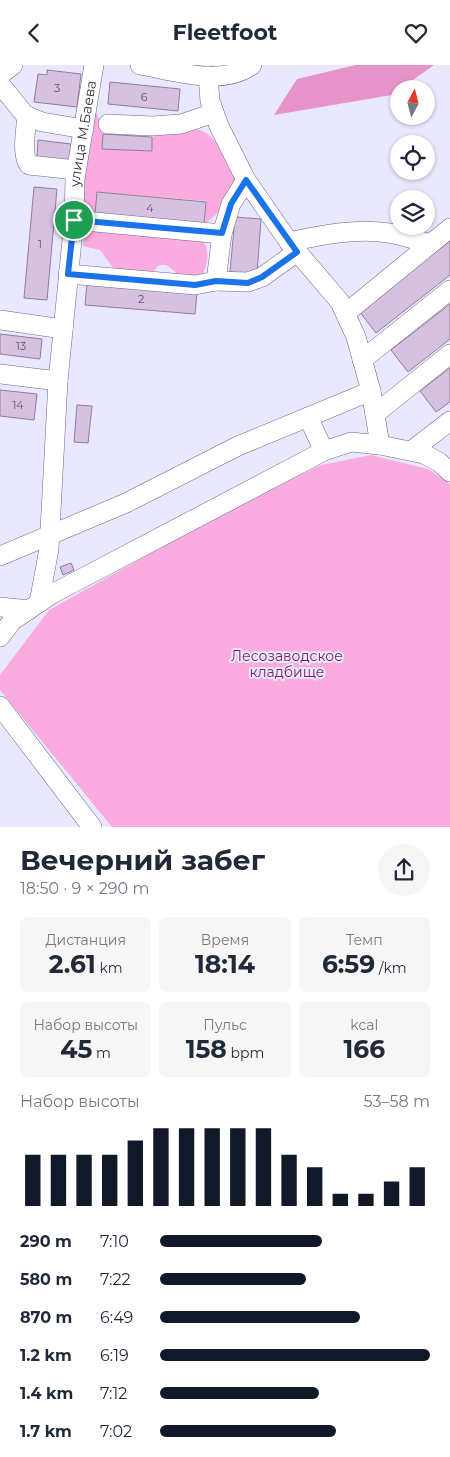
<!DOCTYPE html>
<html lang="ru">
<head>
<meta charset="utf-8">
<style>
  body { margin:0; font-family:Montserrat,sans-serif; background:#f6f6f7; color:#1f2937; height:100vh; display:flex; flex-direction:column; font-size:19px; white-space:nowrap }
  * { box-sizing:border-box; margin:0 }
  p { font-size:16px; color:#747a83 }
  .icon { flex:none; width:28px; height:28px; fill:none; stroke:currentColor; stroke-width:2; stroke-linecap:round; stroke-linejoin:round }
  .map { position:relative; height:762px; overflow:hidden }
  .side { display:flex; flex-direction:column; background:#fff; flex:1 }
  .side>* { flex:none }
  .needle { width:32px; rotate:7deg }
  .fabs { position:absolute; left:390px; top:15px; display:grid; gap:10px }
  .fabs a { display:grid; place-items:center; width:45px; height:45px; border-radius:50%; background:#fff; box-shadow:0 1px 4px #0004; font-size:25px }
  .pin { position:absolute; display:grid; place-items:center; width:42px; height:42px; color:#fff; margin:-21px; border:2px solid #fff; border-radius:50%; box-shadow:0 1px 5px #0007 }
  .round { display:grid; place-items:center; flex:none; width:52px; height:52px; border-radius:26px; background:#f6f6f7 }
  .head { display:flex; align-items:center; justify-content:space-between; height:85px; padding:0 20px }
  h1 { font-size:28px; font-weight:700; line-height:38px }
  .stats { display:grid; grid-template-columns:repeat(3,1fr); gap:8px; height:85px; padding:5px 20px }
  .stats div { display:grid; align-content:center; border-radius:8px; background:#f6f6f7; text-align:center }
  .stats b { font-size:25px; font-weight:700 }
  .stats small { font-size:14px; font-weight:400 }
  .stats p { font-size:14px }
  .chart { height:140px; padding:10px 20px }
  .chart p { display:flex; justify-content:space-between }
  .chart svg { width:100%; height:90px; margin-top:5px; stroke:#111827; stroke-width:6 }
  ul { padding:0 20px; list-style:none; font-size:16px }
  li { display:grid; grid-template-columns:80px 60px 1fr; align-items:center; height:38px }
  li i { height:12px; border-radius:6px; background:#111827 }
  header { display:flex; justify-content:space-between; align-items:center; height:65px; padding:0 20px; background:#fff; font-size:22px; font-weight:700 }
  .map>svg:first-child { display:block }
  .green { fill:#faabdf }
  .forest { fill:#e593c9 }
  .building { fill:#d7c1e1; stroke:#907c9a }
  .lines { fill:none; stroke-linecap:round; stroke-linejoin:round }
  .minor-casing { stroke:#6b6888; stroke-width:20 }
  .minor { stroke:#fff; stroke-width:19 }
  .route-casing { stroke:#fff; stroke-width:10 }
  .route { stroke:#1a73e8; stroke-width:6 }
  .labels { text-anchor:middle; dominant-baseline:central; stroke-width:4; stroke-linejoin:round; paint-order:stroke }
  .number-label { font-size:11px; fill:#5c5568 }
  .street-label { font-size:14px; fill:#33313f; stroke:#e9e8fe }
  .park-label { font-size:14px; fill:#7c1d63; stroke:#e9e8fe }
</style>
</head>
<body>
<header><svg class="icon" aria-label="back" viewBox="0 0 24 24"><path d="M15 5l-7 7 7 7"/></svg>Fleetfoot<svg class="icon" aria-label="heart" viewBox="0 0 24 24"><path d="M12 20l-8-8c-3-5 5-10 8-4 3-6 11-1 8 4z"/></svg></header>
<div class="map">
<svg width="450" height="762" viewBox="0 0 450 762">
  <rect width="100%" height="100%" fill="#e9e8fe"/>
  <g class="green">
    <path d="M94,44l3,5 6,20 49,17v-14l5,-5c15,-2 35,-7 49,1 12,7 31,39 29,53 -3,14 -19,30 -31,38l2,-23 -109,-9 -2,22 -12,-2v-43z"/>
    <path d="M85,163l116,11c10,9 7,26 1,36l-22,2c-5,-5 -13,-16 -22,-11 -2,2 -3,4 -5,6l-39,-3 -14,-19 -17,-4z"/>
    <polygon points="371,390 428,404 450,419 450,762 112,762 0,625 0,610 49,545 250,433 321,400"/>
  </g>
  <polygon class="forest" points="356,0 434,0 392,30 274,50 297,14"/>
  <g class="building">
    <polygon points="47,5 81,9 77,42 34,37 38,9 47,10"/>
    <polygon points="110,17 180,24 178,46 108,39"/>
    <polygon points="103,69 152,72 152,86 102,84"/>
    <polygon points="38,75 71,79 70,96 37,92"/>
    <polygon points="34,122 57,124 47,235 24,233"/>
    <polygon points="97,127 206,137 204,159 95,149"/>
    <polygon points="235,152 261,154 257,209 230,207"/>
    <polygon points="450,176 450,210 376,268 359,246"/>
    <polygon points="87,219 197,228 195,249 85,240"/>
    <polygon points="450,239 450,274 408,307 391,285"/>
    <polygon points="0,269 42,274 40,294 0,289"/>
    <polygon points="450,303 450,337 436,347 420,326"/>
    <polygon points="0,325 37,329 34,355 0,351"/>
    <polygon points="77,340 92,341 88,378 74,377"/>
    <polygon points="71,498 74,505 63,510 60,502"/>
  </g>
  <g class="lines">
    <defs>
      <g id="minor">
        <path d="M140,0c35,6 81,22 112,0"/>
        <polyline points="0,10 13,0"/>
        <polyline points="208,11 210,36 219,61 246,115 289,177 340,237 356,272 371,326 380,380"/>
        <polyline points="0,19 25,50 42,57 84,64"/>
        <path d="M27,51c-1,13 -6,39 2,49l47,5"/>
        <polyline points="108,59 152,61 181,59 214,48"/>
        <polyline points="74,155 222,169 231,139 246,115"/>
        <path d="M289,177c32,-7 67,-14 100,-9 13,2 27,7 41,11"/>
        <polyline points="68,209 195,220 216,216 222,169"/>
        <polyline points="216,216 248,217 262,212 297,187"/>
        <polyline points="346,248 450,163"/>
        <polyline points="0,255 63,264"/>
        <polyline points="362,295 450,225"/>
        <polyline points="0,309 58,316"/>
        <polyline points="375,349 450,289"/>
        <polyline points="308,352 324,386"/>
        <polyline points="411,386 450,356"/>
        <polyline points="0,491 126,438 238,381 371,326"/>
        <path id="s1" d="M39,538l10,-54 9,-168 16,-161 1,-41 19,-114"/>
        <polyline points="0,542 29,545"/>
        <polyline points="0,572 12,556 52,529 324,386 351,377 380,380 424,389 439,397 450,407"/>
        <polyline points="0,641 92,762"/>
      </g>
    </defs>
    <use href="#minor" class="minor-casing"/>
    <use href="#minor" class="minor"/>
  </g>
  <g class="lines">
    <defs>
      <polygon id="route" points="246,115 297,187 262,212 248,218 216,216 195,220 68,209 74,155 222,168 231,139"/>
    </defs>
    <use href="#route" class="route-casing"/>
    <use href="#route" class="route"/>
  </g>
  <g class="labels">
    <g class="number-label">
      <text x="57" y="23">3</text>
      <text x="144" y="32">6</text>
      <text x="150" y="143">4</text>
      <text x="40" y="179">1</text>
      <text x="141" y="234">2</text>
      <text x="21" y="281">13</text>
      <text x="18" y="340">14</text>
    </g>
    <g class="street-label">
      <text stroke="none"><textPath href="#s1" startOffset="472">улица М.Баева</textPath></text>
    </g>
    <g class="park-label">
      <text x="287" y="591">Лесозаводское<tspan x="287" dy="16">кладбище</tspan></text>
    </g>
  </g>
</svg>
<div class="fabs">
<a><svg class="needle" viewBox="-14 -14 28 28"><path d="M0-13l5 13h-10z" fill="#e53935"/><path d="M0 13l5-13h-10z" fill="#747a83"/></svg></a>
<a><svg class="icon" aria-label="locate" viewBox="0 0 24 24"><circle cx="12" cy="12" r="6"/><path d="M12 2v4M12 18v4M2 12h4M18 12h4"/></svg></a>
<a><svg class="icon" aria-label="layers" viewBox="0 0 24 24"><path d="M12 4l9 5-9 5-9-5zM3 14l9 5 9-5"/></svg></a>
</div>
<div class="pin" style="left:74px;top:155px;background:#1e9e55"><svg class="icon" aria-label="arrive" viewBox="0 0 24 24"><path d="M6 21V4h12l-3 4 3 4H6"/></svg></div>
</div>
<section class="side">
<div class="head"><div><h1>Вечерний забег</h1><p>18:50 · 9 × 290 m</p></div><a class="round"><svg class="icon" aria-label="share" viewBox="0 0 24 24"><path d="M12 15V3M7 8l5-5 5 5M5 13v7h14v-7"/></svg></a></div>
<div class="stats">
<div><p>Дистанция</p><b>2.61<small> km</small></b></div>
<div><p>Время</p><b>18:14</b></div>
<div><p>Темп</p><b>6:59<small> /km</small></b></div>
</div>
<div class="stats">
<div><p>Набор высоты</p><b>45<small> m</small></b></div>
<div><p>Пульс</p><b>158<small> bpm</small></b></div>
<div><p>kcal</p><b>166</b></div>
</div>
<div class="chart"><p><span>Набор высоты</span>53–58 m</p>
<svg viewBox="0 0 160 44" preserveAspectRatio="none"><path d="M5 44V19M15 44V19M25 44V19M35 44V19M45 44V12M55 44V6M65 44V6M75 44V6M85 44V6M95 44V6M105 44V19M115 44V25M125 44V38M135 44V38M145 44V32M155 44V25"/></svg>
</div>
<ul>
<li><b>290 m</b>7:10<i style="width:60%"></i></li>
<li><b>580 m</b>7:22<i style="width:54%"></i></li>
<li><b>870 m</b>6:49<i style="width:74%"></i></li>
<li><b>1.2 km</b>6:19<i style="width:100%"></i></li>
<li><b>1.4 km</b>7:12<i style="width:59%"></i></li>
<li><b>1.7 km</b>7:02<i style="width:65%"></i></li>
</ul>
</section>
</body>
</html>
